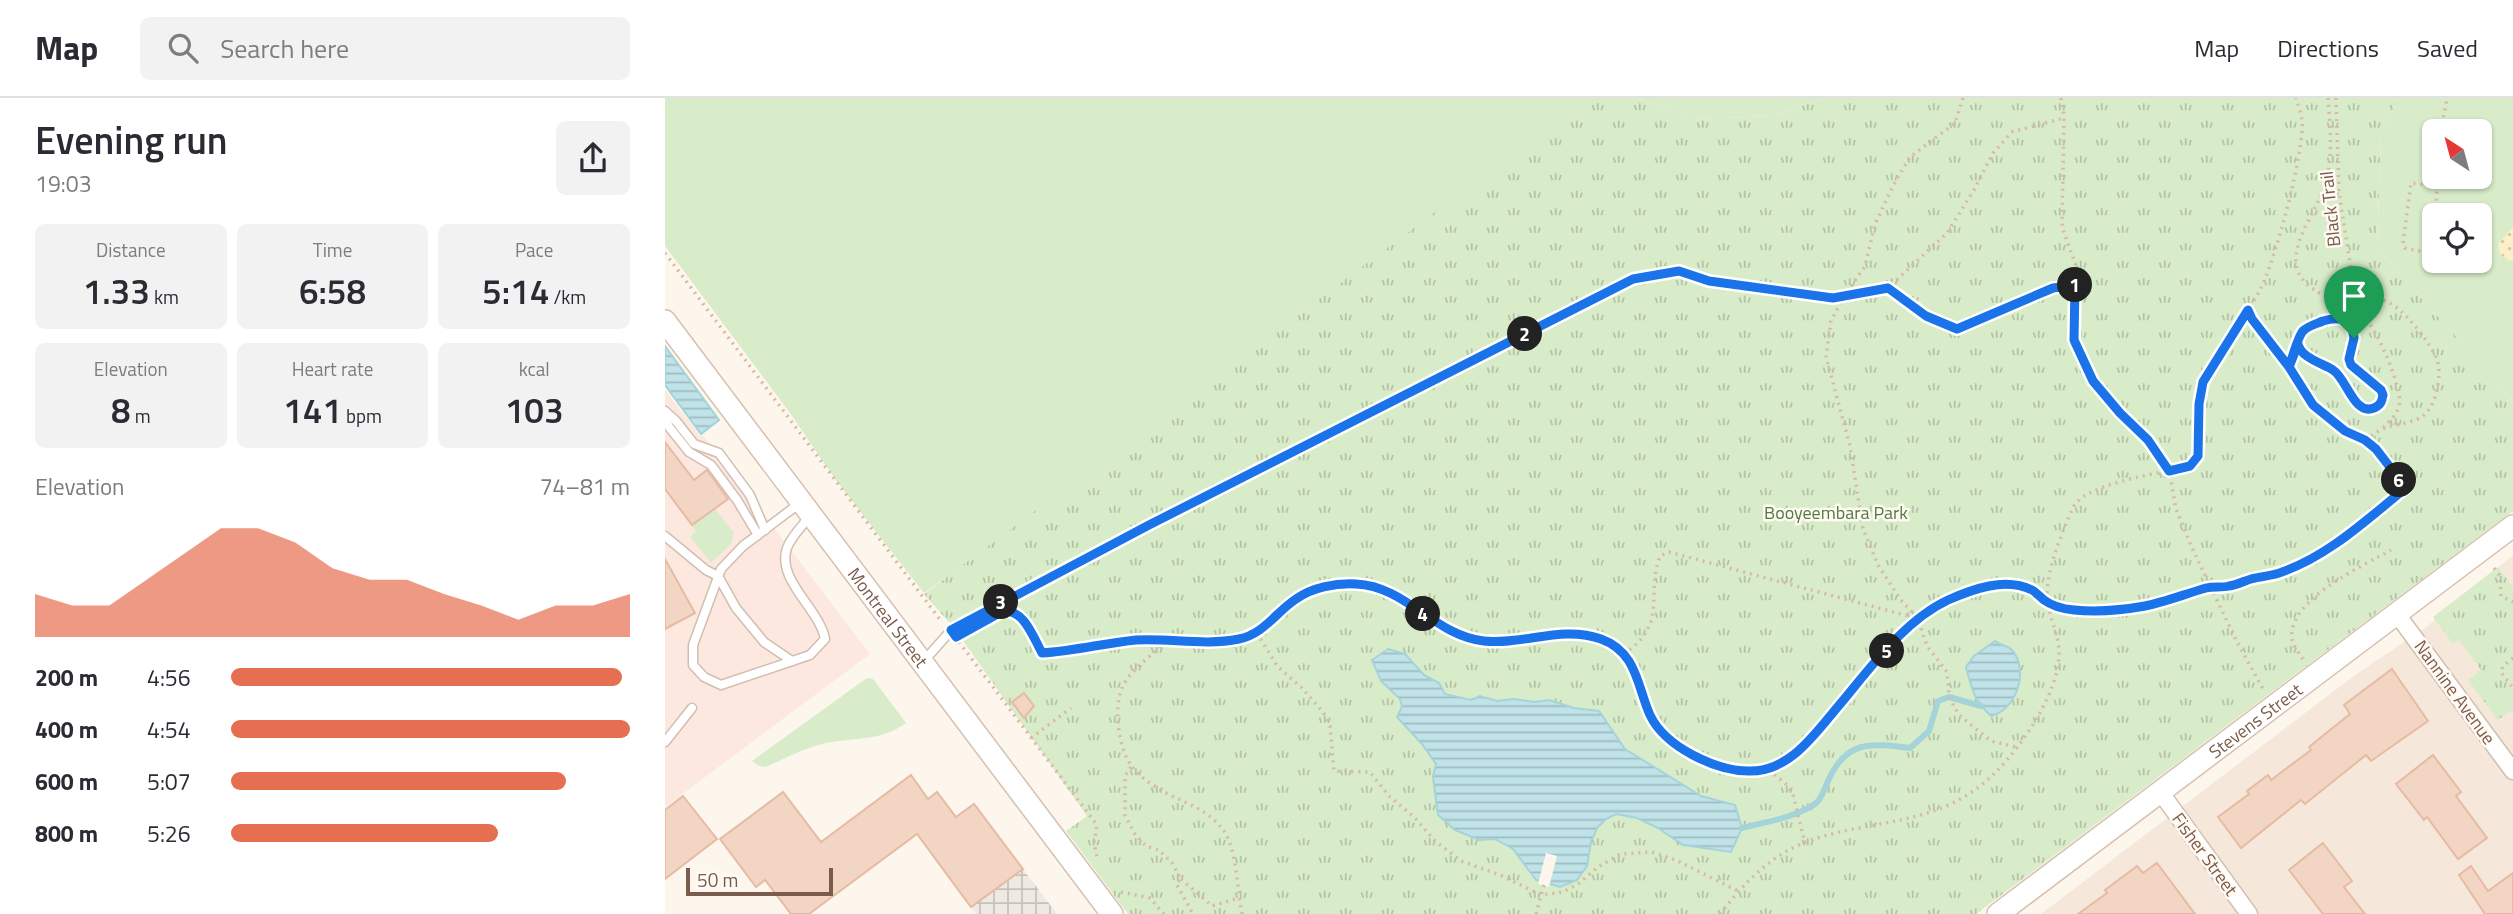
<!DOCTYPE html>
<html lang="en">
<head>
<meta charset="utf-8">
<style>
  body { margin:0; font-family:"Titillium Web",sans-serif; background:#f2f2f3; color:#2b2b33; height:100vh; display:flex; flex-direction:column; font-size:26px; white-space:nowrap }
  * { box-sizing:border-box; margin:0 }
  p { font-size:23px; color:#7c7c81 }
  .icon { flex:none; width:38px; height:38px; fill:none; stroke:currentColor; stroke-width:2; stroke-linecap:round; stroke-linejoin:round }
  .map { position:relative; flex:1; overflow:hidden }
  .panel { display:flex; flex-direction:column; background:#fff; width:665px }
  .panel>* { flex:none }
  .needle { width:46px; rotate:324deg }
  .controls { position:absolute; left:1757px; top:21px; display:grid; gap:14px }
  .controls a { display:grid; place-items:center; width:70px; height:70px; border-radius:10px; background:#fff; box-shadow:0 2px 5px #0004; font-size:35px }
  .scale { position:absolute; left:21px; bottom:18px; width:147px; box-sizing:border-box; padding-left:7px; border:4px solid #7a5c4d; border-top:0; font-size:19px; line-height:24px; white-space:nowrap; color:#7a5c4d; -webkit-text-stroke:5px #fffaf3; paint-order:stroke }
  .pin { position:absolute; display:grid; place-items:center; width:60px; height:60px; color:#fff; margin:-72px -30px; border-radius:50% 50% 50% 0; rotate:-45deg; box-shadow:0 0 7px #0007 }
  .pin .icon { rotate:45deg }
  .km { position:absolute; width:35px; height:35px; margin:-18px; border-radius:50%; background:#222; color:#fff; font-size:19px; line-height:35px; text-align:center }
  .round { display:grid; place-items:center; flex:none; width:74px; height:74px; border-radius:10px; background:#f2f2f3 }
  .overview { display:flex; align-items:center; justify-content:space-between; height:119px; padding:0 35px }
  h1 { font-size:38px; font-weight:600; line-height:52px }
  .metrics { display:grid; grid-template-columns:repeat(3,1fr); gap:10px; height:119px; padding:7px 35px }
  .metrics div { display:grid; align-content:center; border-radius:10px; background:#f2f2f3; text-align:center }
  .metrics b { font-size:35px; font-weight:600 }
  .metrics small { font-size:19px; font-weight:400 }
  .metrics p { font-size:19px }
  .chart { height:196px; padding:14px 35px }
  .chart p { display:flex; justify-content:space-between }
  .chart svg { width:100%; height:126px; margin-top:7px; fill:#e76f51; opacity:.7 }
  ul { padding:0 35px; list-style:none; font-size:23px }
  li { display:grid; grid-template-columns:112px 84px 1fr; align-items:center; height:52px }
  li i { height:18px; border-radius:9px; background:#e76f51 }
  header { display:flex; align-items:center; gap:42px; box-sizing:border-box; height:98px; padding:0 35px; background:#fff; border-bottom:2px solid #e1e1e2 }
  header strong { font-size:33px }
  nav { display:flex; gap:38px; margin-inline-start:auto; font-size:24px }
  .search { width:490px; height:63px; background:#f2f2f3; display:flex; align-items:center; gap:18px; box-sizing:border-box; padding:0 24px; border-radius:10px; color:#7c7c81; font-size:26px }
  main { display:flex; flex:1; min-height:0 }
  .map>svg:first-child { display:block }
  .residential { fill:#f5e8da }
  .commercial { fill:#fde8e0 }
  .industrial { fill:url(#industrial-grid) }
  .green { fill:#d8ecc9; fill-rule:evenodd }
  .sand { fill:url(#sand-dots) }
  .park { fill:url(#park-tufts) }
  .water { fill:url(#water-rules); stroke:#a5d3da; stroke-width:2 }
  .pier { fill:#fdf6ec }
  .lines { fill:none; stroke-linecap:round; stroke-linejoin:round }
  .stream { stroke:#a5d3da; stroke-width:6 }
  .building { fill:#f3d5c3; stroke:#e6bba3; stroke-width:2 }
  .lane-casing { stroke:#d1beb0; stroke-width:11 }
  .street-casing { stroke:#d1beb0; stroke-width:19 }
  .secondary-casing { stroke:#d6c0b0; stroke-width:24 }
  .path { stroke:#d9b8a5; stroke-width:3.5; stroke-dasharray:2 5; stroke-linecap:butt }
  .lane { stroke:#fff; stroke-width:8 }
  .street { stroke:#fff; stroke-width:16 }
  .secondary { stroke:#fff; stroke-width:21 }
  .route-casing { stroke:#fff; stroke-width:14 }
  .route { stroke:#1a73e8; stroke-width:9 }
  .labels { text-anchor:middle; dominant-baseline:central; stroke-width:5; stroke-linejoin:round; paint-order:stroke }
  .street-label { font-size:18px; fill:#7a5c4d; stroke:#fffaf3 }
  .park-label { font-size:18px; fill:#537a41; stroke:#fffaf3 }
</style>
</head>
<body>
<header>
<strong>Map</strong>
<div class="search"><svg class="icon" aria-label="search" viewBox="0 0 24 24"><circle cx="10" cy="10" r="6"/><path d="M15 15l6 6"/></svg>Search here</div>
<nav><a>Map</a><a>Directions</a><a>Saved</a></nav>
</header>
<main>
<section class="panel">
<div class="overview"><div><h1>Evening run</h1><p>19:03</p></div><a class="round"><svg class="icon" aria-label="share" viewBox="0 0 24 24"><path d="M12 15V3M7 8l5-5 5 5M5 13v7h14v-7"/></svg></a></div>
<div class="metrics">
<div><p>Distance</p><b>1.33<small> km</small></b></div>
<div><p>Time</p><b>6:58</b></div>
<div><p>Pace</p><b>5:14<small> /km</small></b></div>
</div>
<div class="metrics">
<div><p>Elevation</p><b>8<small> m</small></b></div>
<div><p>Heart rate</p><b>141<small> bpm</small></b></div>
<div><p>kcal</p><b>103</b></div>
</div>
<div class="chart"><p><span>Elevation</span>74–81 m</p>
<svg viewBox="0 0 160 44" preserveAspectRatio="none"><path d="M0 44V29L10 33L20 33L30 24L40 15L50 6L60 6L70 11L80 20L90 24L100 24L110 29L120 33L130 38L140 33L150 33L160 29V44z"/></svg>
</div>
<ul>
<li><b>200 m</b>4:56<i style="width:98%"></i></li>
<li><b>400 m</b>4:54<i style="width:100%"></i></li>
<li><b>600 m</b>5:07<i style="width:84%"></i></li>
<li><b>800 m</b>5:26<i style="width:67%"></i></li>
</ul>
</section>
<div class="map">
<svg width="1848" height="816" viewBox="0 0 1848 816">
  <defs>
    <pattern id="industrial-grid" width="8" height="8" patternUnits="userSpaceOnUse" patternTransform="scale(1.75)"><rect width="8" height="8" fill="#efe9e4"/><path d="M0 4h8M4 0v8" fill="none" stroke="#c7c0bb"/></pattern>
    <pattern id="sand-dots" width="8" height="8" patternUnits="userSpaceOnUse" patternTransform="scale(1.75)"><rect width="8" height="8" fill="#fcefc7"/><path d="M2 2h.1M6 6h.1" fill="none" stroke="#d1c5a4" stroke-width="1.8" stroke-linecap="round"/></pattern>
    <pattern id="park-tufts" width="24" height="20" patternUnits="userSpaceOnUse" patternTransform="scale(1.75)"><rect width="24" height="20" fill="#d8ecc9"/><path d="M3 7l-1-3M5 7V3M7 7l1-3M15 17l-1-3M17 17v-4M19 17l1-3" fill="none" stroke="#b4c2a5"/></pattern>
    <pattern id="water-rules" width="6" height="5" patternUnits="userSpaceOnUse" patternTransform="scale(1.75)"><rect width="6" height="5" fill="#bfe3e8"/><path d="M0 2.5h6" fill="none" stroke="#a0bbbe"/></pattern>
  </defs>
  <rect width="100%" height="100%" fill="#fdf6ec"/>
  <polygon class="residential" points="1848,457 1848,816 1376,816 1690,577 1760,530"/>
  <polygon class="commercial" points="0,292 35,338 38,337 205,556 0,709"/>
  <polygon class="industrial" points="309,706 392,816 311,816 258,744"/>
  <g class="green">
    <polygon points="0,0 924,0 613,242 259,495 170,381 125,315 0,148"/>
    <polygon points="970,0 1160,0 1108,18 1029,21"/>
    <path d="M1733,0h115v303l-136,-153 4,-113zM1769,33h46v46h-46zM1769,117h46v46h-46z"/>
    <polygon points="50,411 69,435 66,446 46,465 25,439 31,433 27,427"/>
    <path d="M202,580l6,1 33,44c-25,19 -55,14 -84,21 -20,5 -38,15 -56,23l-7,-1 -7,-5z"/>
  </g>
  <polygon class="sand" points="1848,129 1848,162 1845,163 1835,156 1833,146"/>
  <g class="park">
    <polygon points="923,0 970,0 1029,21 1108,18 1160,0 1733,0 1716,37 1712,150 1848,303 1848,413 1311,816 463,816 401,733 422,718 289,530 259,496"/>
    <polygon points="1833,469 1848,489 1848,616 1845,613 1833,622 1803,582 1816,572 1794,542 1788,546 1768,519"/>
  </g>
  <g class="water">
    <polygon points="0,248 54,322 36,336 0,287"/>
    <path d="M1330,543c4,3 12,5 16,8 19,19 6,61 -20,67 -18,-17 -19,-27 -25,-49l8,-11z"/>
    <polygon points="723,551 740,556 759,577 774,585 780,596 806,602 815,598 832,603 849,601 869,604 884,602 909,610 934,613 960,651 1036,698 1070,707 1077,730 1066,754 1018,747 993,730 972,720 951,716 941,721 932,730 926,744 922,768 912,782 895,789 871,782 848,751 830,741 814,742 790,732 773,717 768,679 771,666 757,646 732,619 737,609 735,601 716,583 707,562"/>
  </g>
  <polygon class="pier" points="881,755 892,758 884,789 873,786"/>
  <g class="lines">
    <path class="stream" d="M1077,730c23,-6 52,-10 73,-24 6,-4 10,-16 13,-23 18,-41 42,-38 82,-33l19,-17 9,-30 11,-4 32,9"/>
  </g>
  <g class="building">
    <polygon points="0,344 29,382 42,372 63,401 27,427 0,391"/>
    <polygon points="0,461 30,515 0,531"/>
    <polygon points="1727,571 1763,623 1706,663 1701,657 1640,706 1636,702 1576,750 1553,719 1584,696 1582,693 1603,677 1606,682 1646,652 1644,649 1685,616 1679,607"/>
    <polygon points="359,595 369,608 359,620 347,604"/>
    <polygon points="1768,657 1796,694 1791,698 1822,740 1793,761 1762,719 1759,722 1731,686"/>
    <polygon points="246,677 263,701 272,694 291,719 309,706 358,771 306,809 252,736 144,816 126,816 100,782 91,789 55,741 118,694 156,744"/>
    <polygon points="18,698 52,741 0,781 0,712"/>
    <polygon points="1658,745 1687,783 1679,789 1700,816 1658,816 1624,772"/>
    <polygon points="1492,765 1530,816 1413,816 1442,795 1440,792 1472,768 1478,775"/>
    <polygon points="1806,768 1823,793 1848,775 1848,816 1820,816 1794,777"/>
  </g>
  <g class="lines">
    <defs>
      <g id="lane">
        <polyline points="0,313 11,323 29,346 54,355 85,397 100,432"/>
        <polyline points="0,319 4,329 24,354 46,367 72,402 93,437"/>
        <path d="M135,405l-57,43 -22,23 -28,76v20l11,12 17,8 89,-30 15,-16c-6,-31 -49,-59 -38,-91 4,-11 15,-22 23,-32"/>
        <polyline points="0,438 41,472 53,478 71,510 99,544 127,563"/>
        <polyline points="258,564 289,529 484,427 968,181"/>
        <polyline points="0,644 27,610"/>
      </g>
      <g id="street">
        <polyline points="1731,515 1848,673"/>
        <polyline points="1496,695 1584,816"/>
      </g>
      <g id="secondary">
        <path id="s1" d="M0,223l447,593"/>
        <path id="s2" d="M1333,816l515,-388"/>
      </g>
    </defs>
    <use href="#lane" class="lane-casing"/>
    <use href="#street" class="street-casing"/>
    <use href="#secondary" class="secondary-casing"/>
    <g class="path">
      <polyline points="1298,0 1290,25 1245,59 1229,86 1210,126 1200,168 1178,200 1166,223 1161,259 1185,348 1198,431 1213,467 1235,501 1253,521 1262,548 1282,574 1284,599 1294,617 1326,643 1351,649"/>
      <polyline points="1396,0 1399,20 1397,129 1411,168 1409,242 1428,283 1455,315 1484,342 1504,373 1511,411 1527,450 1571,542 1598,591"/>
      <path d="M1663,0c2,28 5,57 -2,85 -6,23 -41,65 -27,91 13,23 43,26 63,40 13,10 42,76 37,92 -2,8 -10,16 -16,22"/>
      <path d="M1671,0l3,94 15,97c14,9 29,7 43,19 12,9 34,36 40,51 5,15 0,45 -13,56 -11,9 -28,8 -41,14 -6,2 -12,7 -18,12"/>
      <polyline points="1776,33 1782,0"/>
      <polyline points="1769,66 1769,79 1772,93 1769,128"/>
      <polyline points="0,155 276,523"/>
      <polyline points="1769,156 1740,150 1738,145 1746,85 1770,88"/>
      <polyline points="1793,171 1794,163"/>
      <polyline points="980,179 1014,173 1044,183 1168,200 1223,190 1282,135 1309,92 1328,55 1347,34 1399,20"/>
      <polyline points="1223,190 1261,218 1292,231 1388,190 1410,187"/>
      <path d="M1673,220l8,2 7,10 -4,29 2,6 30,25 3,5c-2,6 -3,10 -10,13 -19,8 -26,-24 -37,-34 -10,-10 -26,-15 -37,-24 -6,-23 20,-28 38,-32z"/>
      <polyline points="1624,269 1632,248"/>
      <polyline points="1829,470 1835,478 1836,498 1848,504"/>
      <polyline points="346,513 358,522 377,555 473,542 502,543"/>
      <polyline points="592,535 612,568 637,590 658,614 665,628 669,673 705,674 725,699 749,719 770,743 796,763 835,777 876,797 898,794 913,786 933,769 955,756 987,754 1013,763 1073,793"/>
      <polyline points="294,544 432,727 429,745 432,759"/>
      <path d="M959,556c45,-31 21,-57 36,-98l9,-4 247,66"/>
      <polyline points="1848,560 1838,568 1836,574 1848,590"/>
      <path d="M1638,561c-4,-6 -10,-13 -11,-19 -6,-40 71,-74 99,-90"/>
      <polyline points="366,640 406,610"/>
      <polyline points="466,669 460,678 460,717 469,735 481,748 494,752 507,765 516,781 511,785 528,816"/>
      <polyline points="1104,672 1122,687 1128,697 1140,745"/>
      <polyline points="516,781 547,808 574,800"/>
      <polyline points="456,794 485,800 499,816"/>
      <path d="M577,816c-5,-24 -5,-69 -21,-87 -17,-21 -47,-27 -68,-42 -8,-5 -18,-13 -23,-21 -12,-19 -17,-57 -7,-78 9,-18 30,-31 44,-45 28,0 61,6 86,-7 9,-4 16,-11 23,-18 17,-16 33,-27 56,-31 61,-11 81,35 131,52 43,14 87,-11 130,-1 33,8 43,35 52,64 2,6 4,14 8,20 19,31 64,52 100,51 42,0 68,-45 93,-74 29,-34 59,-75 99,-95 25,-13 64,-27 90,-10 15,10 20,16 39,18 22,2 51,0 72,-4 22,-5 42,-15 63,-19 7,-1 15,0 22,-1 7,-1 14,-5 21,-7 9,-3 19,-3 28,-6 49,-15 87,-53 126,-85l-30,-39 -11,-8 -20,-10 -32,-26 -24,-38 -37,-48 -4,-9"/>
      <polyline points="871,816 879,787"/>
      <path d="M1055,816c22,-29 51,-59 86,-72 67,-25 132,-13 189,-69 27,-27 66,-83 64,-123 -1,-19 -12,-37 -12,-55 0,-26 15,-63 26,-87 10,-23 74,-32 97,-38 7,-1 16,-2 22,-6 15,-13 2,-62 12,-82 3,-7 9,-13 13,-19 4,-8 7,-17 12,-25 10,-16 22,-31 31,-48 15,-28 45,-140 42,-170 -1,-7 -4,-15 -6,-22"/>
    </g>
    <use href="#lane" class="lane"/>
    <use href="#street" class="street"/>
    <use href="#secondary" class="secondary"/>
  </g>
  <g class="lines">
    <defs>
      <path id="route" d="M1689,240c-2,-19 -14,-22 -31,-17 -7,3 -15,5 -20,10 -5,5 -11,28 -14,36l-37,-48 -4,-9 -45,72 -4,22 -1,52 -8,10 -21,5 -21,-31 -28,-27 -27,-32 -19,-41 1,-55 -22,3 -96,41 -31,-13 -38,-28 -55,10 -124,-17 -30,-10 -46,8 -484,246 -198,105 5,7 47,-26c21,-2 30,26 39,42 32,-2 63,-10 94,-13 34,-2 69,6 103,-1 25,-5 37,-27 57,-40 17,-12 40,-16 60,-15 50,2 79,52 128,57 40,4 78,-16 117,-2 36,13 36,47 49,76 15,32 66,56 99,56 42,1 67,-39 92,-68 30,-36 64,-83 107,-103 25,-11 57,-23 84,-10 4,2 9,8 12,10 8,6 20,9 30,10 22,2 49,0 71,-4 20,-4 40,-12 61,-18 8,-2 15,0 23,-2 8,-1 15,-5 22,-7 11,-3 22,-3 31,-7 48,-17 85,-53 124,-84l-30,-39 -11,-9 -20,-9 -32,-26 -24,-38 9,-23c3,14 24,19 35,26 14,9 21,46 41,38 7,-3 8,-7 9,-13l-2,-5 -30,-25 -2,-6 5,-21"/>
    </defs>
    <use href="#route" class="route-casing"/>
    <use href="#route" class="route"/>
  </g>
  <g class="labels">
    <g class="street-label">
      <text transform="translate(1665 111) rotate(-96)">Black Trail</text>
      <text stroke="none"><textPath href="#s1" startOffset="371">Montreal Street</textPath></text>
      <text transform="translate(1790 594) rotate(54)">Nannine Avenue</text>
      <text stroke="none"><textPath href="#s2" startOffset="322">Stevens Street</textPath></text>
      <text transform="translate(1540 756) rotate(54)">Fisher Street</text>
    </g>
    <g class="park-label">
      <text x="1171" y="414">Booyeembara Park</text>
    </g>
  </g>
</svg>
<div class="controls">
<a><svg class="needle" viewBox="-14 -14 28 28"><path d="M0-13l5 13h-10z" fill="#e53935"/><path d="M0 13l5-13h-10z" fill="#7c7c81"/></svg></a>
<a><svg class="icon" aria-label="locate" viewBox="0 0 24 24"><circle cx="12" cy="12" r="6"/><path d="M12 2v4M12 18v4M2 12h4M18 12h4"/></svg></a>
</div>
<div class="scale">50 m</div>
<div class="pin" style="left:1689px;top:240px;background:#1e9e55"><svg class="icon" aria-label="arrive" viewBox="0 0 24 24"><path d="M6 21V4h12l-3 4 3 4H6"/></svg></div>
<b class="km" style="left:1410px;top:187px">1</b>
<b class="km" style="left:860px;top:236px">2</b>
<b class="km" style="left:336px;top:504px">3</b>
<b class="km" style="left:758px;top:516px">4</b>
<b class="km" style="left:1222px;top:553px">5</b>
<b class="km" style="left:1734px;top:382px">6</b>
</div>
</main>
</body>
</html>
